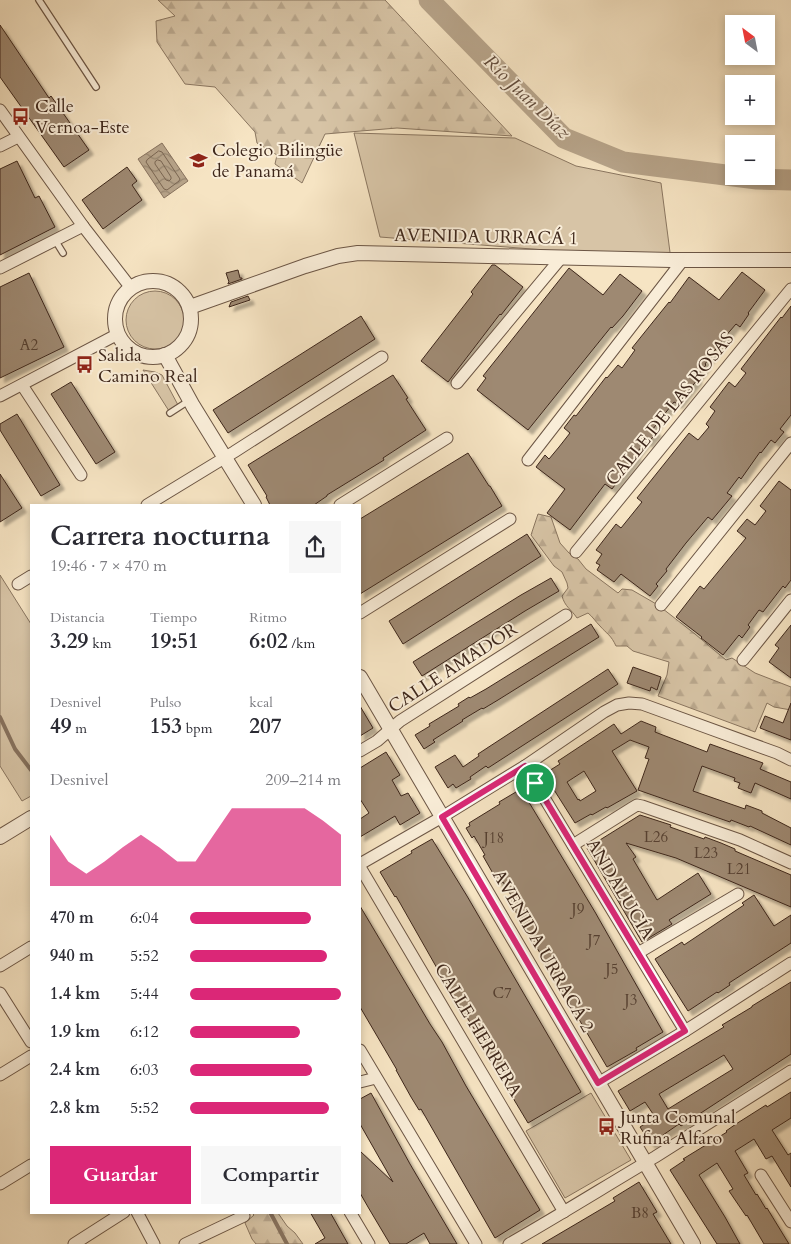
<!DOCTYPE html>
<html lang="es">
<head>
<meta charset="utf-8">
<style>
  body { margin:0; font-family:Cardo,serif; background:#f7f7f7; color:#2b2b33; height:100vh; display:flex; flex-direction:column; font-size:19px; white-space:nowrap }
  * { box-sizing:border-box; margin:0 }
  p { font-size:16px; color:#7c7c81 }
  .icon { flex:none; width:28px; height:28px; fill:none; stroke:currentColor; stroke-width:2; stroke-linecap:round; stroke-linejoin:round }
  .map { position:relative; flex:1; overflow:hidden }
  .sheet { position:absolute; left:30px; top:504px; width:331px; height:710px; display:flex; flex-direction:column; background:#fff; border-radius:0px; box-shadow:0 2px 8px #0003 }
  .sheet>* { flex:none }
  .needle { width:32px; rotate:328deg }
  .tools { position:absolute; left:725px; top:15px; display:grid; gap:10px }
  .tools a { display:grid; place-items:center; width:50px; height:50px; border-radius:0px; background:#fff; box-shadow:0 2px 8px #0003; font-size:25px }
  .pin { position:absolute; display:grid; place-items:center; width:42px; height:42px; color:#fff; margin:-21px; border:2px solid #fff; border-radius:50%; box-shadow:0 1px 5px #0007 }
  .round { display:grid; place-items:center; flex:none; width:52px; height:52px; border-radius:0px; background:#f7f7f7 }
  .summary { display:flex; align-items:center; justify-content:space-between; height:85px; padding:0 20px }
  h1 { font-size:28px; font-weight:800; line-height:38px }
  .figures { display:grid; grid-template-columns:repeat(3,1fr); gap:8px; height:85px; padding:5px 20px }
  .figures div { display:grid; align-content:center }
  .figures b { font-size:21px; font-weight:800 }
  .figures small { font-size:14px; font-weight:400 }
  .figures p { font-size:14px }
  .chart { height:140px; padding:10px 20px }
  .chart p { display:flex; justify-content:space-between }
  .chart svg { width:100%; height:90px; margin-top:5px; fill:#db2777; opacity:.7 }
  .cta { display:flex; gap:10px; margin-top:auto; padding:10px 20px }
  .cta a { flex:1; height:58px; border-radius:0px; background:#db2777; color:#fff; font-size:20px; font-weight:800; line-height:58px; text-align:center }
  .cta a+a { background:#f7f7f7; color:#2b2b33 }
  ul { padding:0 20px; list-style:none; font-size:16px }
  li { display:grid; grid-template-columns:80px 60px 1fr; align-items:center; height:38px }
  li i { height:12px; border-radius:6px; background:#db2777 }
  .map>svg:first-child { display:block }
  .forest { fill:url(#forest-firs); stroke:#8a7660 }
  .green { fill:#d7c4a6; stroke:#8a7660 }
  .water { fill:url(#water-waves); stroke:#87725e }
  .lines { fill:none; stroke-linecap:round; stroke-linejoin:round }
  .shore { stroke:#7a6652; stroke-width:1 }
  .stream { stroke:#87725e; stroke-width:4 }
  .river { stroke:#b7a48a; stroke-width:21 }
  .building { fill:#9e8972; stroke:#3e271b; fill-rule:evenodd; filter:url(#shadow) }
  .service-casing { stroke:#6c5645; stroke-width:8 }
  .minor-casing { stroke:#6c5645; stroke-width:13 }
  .tertiary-casing { stroke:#6c5645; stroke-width:16 }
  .service { stroke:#f9edd8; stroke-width:5.5 }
  .minor { stroke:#f9edd8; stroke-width:11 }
  .tertiary { stroke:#f9edd8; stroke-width:14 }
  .route-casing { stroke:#fff; stroke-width:10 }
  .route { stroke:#db2777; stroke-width:6 }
  .labels { text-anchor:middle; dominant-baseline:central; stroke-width:4; stroke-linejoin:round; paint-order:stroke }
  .number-label { font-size:15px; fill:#564031 }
  .poi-label { font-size:18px; fill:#3e271b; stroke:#f9edd8; text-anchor:start }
  .street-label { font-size:18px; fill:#3e271b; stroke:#f9edd8 }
  .water-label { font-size:19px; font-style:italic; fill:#624c3c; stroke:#f9edd8 }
</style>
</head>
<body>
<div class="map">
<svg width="791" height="1244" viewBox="0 0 791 1244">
  <defs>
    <pattern id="forest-firs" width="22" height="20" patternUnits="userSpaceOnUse" patternTransform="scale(1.25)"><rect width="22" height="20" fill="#d7c4a6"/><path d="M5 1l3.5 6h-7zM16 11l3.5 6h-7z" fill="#baa88e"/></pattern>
    <pattern id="water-waves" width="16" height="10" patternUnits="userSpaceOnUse" patternTransform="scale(1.25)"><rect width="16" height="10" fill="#b7a48a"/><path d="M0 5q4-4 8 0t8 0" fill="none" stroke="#968670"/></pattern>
    <filter id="shadow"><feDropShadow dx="4.5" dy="4.5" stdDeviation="1" flood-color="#0004"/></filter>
  </defs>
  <rect width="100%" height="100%" fill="#f6e4c3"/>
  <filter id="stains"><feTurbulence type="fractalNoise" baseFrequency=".004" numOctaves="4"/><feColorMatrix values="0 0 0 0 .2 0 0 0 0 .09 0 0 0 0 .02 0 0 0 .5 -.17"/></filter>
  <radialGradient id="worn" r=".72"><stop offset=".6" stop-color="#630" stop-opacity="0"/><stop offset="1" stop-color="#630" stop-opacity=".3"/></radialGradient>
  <g class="forest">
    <polygon points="158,0 385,0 512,136 397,128 325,134 302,183 275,164 277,155 257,143 255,132 215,87 185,84 157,42 156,21 175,16"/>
    <path d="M538,514l13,3 9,26 9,10 9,6 8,10 32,24 4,-4 10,1 26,15 37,29 31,26 6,-2 23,15 36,14v23l-17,-3 -7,-4 -12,29 -97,-36 9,-21 2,-13 -36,-11 -6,-5h-11c-5,-11 -9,-12 -16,-20 -5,-5 -7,-9 -12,-13l-11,5c-6,-9 -12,-11 -15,-22l6,-8 -1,-5 -5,-11 -8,-6 -23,-31z"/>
    <polygon points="252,1213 278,1213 287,1226 295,1233 303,1244 256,1244 252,1239 245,1223 254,1215"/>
  </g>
  <g class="green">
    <polygon points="354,133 515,138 576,166 661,183 671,260 380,237"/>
    <circle cx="155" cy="320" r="29"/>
    <polygon points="143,370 155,372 162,375 178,405 169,411"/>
    <polygon points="0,575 31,624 31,796 22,801 0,766"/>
    <polygon points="591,1093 631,1160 565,1198 526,1131"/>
  </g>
  <polygon class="water" points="162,143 188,181 164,198 138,159"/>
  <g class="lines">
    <g class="shore">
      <polygon points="159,151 162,152 180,179 179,181 167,190 164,189 146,162 147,160"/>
      <polygon points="158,160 161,161 171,177 171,179 169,181 166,180 155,164 155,162"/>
    </g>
    <g class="stream">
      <polyline points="0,717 15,749 31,770"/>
      <polyline points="270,1212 287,1244"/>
    </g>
    <polyline class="river" points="429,0 564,138 623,162 757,179 791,180"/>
  </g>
  <g class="building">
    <polygon points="0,25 49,98 51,96 89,150 64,167 0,77"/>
    <polygon points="17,161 35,198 39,196 55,227 0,255 0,169"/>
    <polygon points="127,167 137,181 132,185 142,200 103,229 82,200"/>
    <polygon points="492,265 495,265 523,287 501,315 500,314 448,382 421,361 473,294 471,292"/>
    <polygon points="569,268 603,295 620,274 642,291 623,316 612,328 611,327 528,430 477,390 486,378 483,376"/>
    <polygon points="238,270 240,278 242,278 242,279 228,284 228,283 229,282 226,273"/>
    <polygon points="742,272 765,290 748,313 749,314 740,327 736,324 724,338 705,364 706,365 696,378 698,379 689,390 678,404 674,402 659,421 653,429 657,432 648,443 646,441 635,455 637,456 612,489 605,484 570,530 547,513 565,489 536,467 545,455 549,459 559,447 570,433 564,428 574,415 576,416 606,377 607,378 618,365 622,368 635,350 632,348 669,302 670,303 689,277 719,300"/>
    <polygon points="29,273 64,347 0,378 0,287"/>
    <polygon points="248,296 250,300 229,307 231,302"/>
    <polygon points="791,306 791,415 780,429 784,432 775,443 771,440 761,453 760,452 741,479 739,477 727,493 732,496 712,520 708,517 686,543 666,569 667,571 656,584 658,586 650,596 621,574 614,582 597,570 600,565 596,563 602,554 596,550 616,524 621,528 642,502 637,498 689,433 698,440 709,427 706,424 715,411 710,407 729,382 735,387 746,373 741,369 781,317 782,318"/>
    <polygon points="361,316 375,339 228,433 213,410"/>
    <polygon points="393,375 408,398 406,399 426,430 383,458 384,460 327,495 327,496 314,505 270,505 266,497 267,496 248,465"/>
    <polygon points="71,382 115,452 96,464 51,394"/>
    <polygon points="17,414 60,485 41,496 0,430 0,424"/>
    <polygon points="468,453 489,486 490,486 502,506 360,594 360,519"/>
    <polygon points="0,474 22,508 0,522"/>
    <polygon points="779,481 791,490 791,580 785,588 783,586 763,612 759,610 748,625 750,627 742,638 739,635 723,655 701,638 702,637 676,617 700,586 704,589 746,538 737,531 747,519 755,525 766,511 760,506"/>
    <polygon points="527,534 541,556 403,644 389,621"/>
    <polygon points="551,578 559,591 525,611 422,676 413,662 521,595"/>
    <polygon points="591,624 599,637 498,700 483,709 482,708 462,720 463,721 433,740 435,742 424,749 415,735 430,726 429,724 459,706 458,704 469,697 470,698 486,689"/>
    <polygon points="791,625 791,678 769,662 779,648 775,645"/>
    <polygon points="633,667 661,677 657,690 651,687 650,691 627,683"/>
    <polygon points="608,669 618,684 522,746 488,768 486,766 470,777 471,779 456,788 453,784 448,788 435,767 455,755 463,767 479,756 478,754"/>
    <polygon points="791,703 791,740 760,728 765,716 783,723"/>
    <polygon points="360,706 373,728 360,736"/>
    <path d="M641,721l15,6 -1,5 52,20 3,-8 53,19 -3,6 31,13v17l-36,-16 -4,10 -13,-5 2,-5 -6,-2 1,-3 -33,-12 -9,25 52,18 1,-4 16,6v2l29,15v17l-41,-19 -1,1 -18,-7 -1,2 -92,-32 11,-31 -4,-1 4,-11 -19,-7 -18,11 25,40 -30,17 -1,-1 -14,8 -1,-1 -16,9 -31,-49 16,-10 -2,-3 56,-37 7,10zM584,771l12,20 -16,10 -1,-2 -1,1 -11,-18z"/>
    <polygon points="386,752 400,775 392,780 401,796 408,793 420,813 400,825 395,816 360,837 360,819 369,813 360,799 360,768"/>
    <polygon points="521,789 595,912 663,1032 636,1048 637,1050 607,1067 510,902 514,900 503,882 499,884 483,856 485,855 474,836 472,838 466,828 470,826 469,823 500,804 499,802"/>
    <polygon points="640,815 671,825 670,827 704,839 705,837 721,843 735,849 735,851 791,875 791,907 676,858 626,843 636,857 633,859 657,900 698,873 711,894 669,920 672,924 642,942 587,848"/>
    <polygon points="432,839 467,896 581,1092 528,1123 477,1038 479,1037 442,977 396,896 395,897 380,872 412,853 411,851"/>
    <polygon points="754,895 774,926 791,915 791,943 729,983 730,985 718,993 717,992 688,1011 655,959 682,942 684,945 744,905 742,903"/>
    <polygon points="360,906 430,1024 442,1042 466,1086 540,1210 495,1238 421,1109 419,1110 411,1097 396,1070 397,1070 360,1007"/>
    <path d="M791,982v72l-110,72 -2,-2 -16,11 1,1 -13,8 -11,-17 15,-10 -10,-15 -15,9 -12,-20 106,-64 -2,-2 30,-18v-1zM724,1055l9,14 -65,40 -9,-15z"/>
    <polygon points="791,1092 791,1118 772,1130 788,1155 791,1153 791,1187 772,1156 766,1159 754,1139 735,1151 748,1173 744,1175 756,1195 757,1194 766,1209 767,1208 789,1244 764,1244 747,1215 746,1216 729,1191 733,1189 717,1163 699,1175 725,1217 740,1244 717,1244 670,1170 685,1160 683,1159 727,1132 726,1131 736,1124 766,1105 767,1107"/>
    <polygon points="371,1093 410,1164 457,1244 430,1244 424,1233 406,1244 390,1244 368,1207 360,1193 360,1151 393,1182 360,1124 360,1099"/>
    <polygon points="639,1182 657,1212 653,1214 671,1244 542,1244 615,1201 613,1198"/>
    <polygon points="310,1212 330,1212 348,1244 315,1244 325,1238"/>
  </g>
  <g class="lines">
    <defs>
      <g id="service">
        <polyline points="39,0 96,87"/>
        <polyline points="55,240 63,253"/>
        <polyline points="170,413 190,400"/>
      </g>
      <g id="minor">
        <polyline points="0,110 83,226 131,288"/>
        <polyline points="0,146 18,137"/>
        <polyline points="0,268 83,226"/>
        <polyline points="457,383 561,258"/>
        <polyline points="22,385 81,475"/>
        <polyline points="0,396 118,334"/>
        <polyline points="528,460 683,260"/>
        <polyline points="147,505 234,452 382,357"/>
        <polyline points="340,505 447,438"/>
        <polyline points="576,552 791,289"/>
        <polyline points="18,584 31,576"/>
        <polyline points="661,605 791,443"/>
        <polyline points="360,613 510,519"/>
        <polyline points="743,660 791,600"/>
        <polyline points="360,751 377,741 400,721 566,615"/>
        <polyline points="525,766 685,1031"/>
        <polyline points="573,845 632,808 637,805 642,806 740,840 791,863"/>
        <polyline points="360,864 442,817 525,766 604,712 617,705 629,703 642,704 777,753 791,760"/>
        <polyline points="360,867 564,1212"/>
        <polyline points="638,953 738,894"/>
        <polyline points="0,966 31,947"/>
        <polyline points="0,993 31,1042"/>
        <polyline points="360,1050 476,1244"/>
        <polyline points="0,1075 31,1056"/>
        <polyline points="360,1082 376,1078"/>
        <polyline points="598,1083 685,1031 791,963"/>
        <polyline points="761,1175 791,1222"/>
        <polyline points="0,1184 31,1165"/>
        <polyline points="137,1212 154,1244"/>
        <polyline points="350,1212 369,1244"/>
        <polyline points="74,1244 124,1212"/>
        <polyline points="185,1244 244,1216"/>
        <path d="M509,1244c49,-28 97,-58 146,-87l136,-86"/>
      </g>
      <g id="tertiary">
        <circle cx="153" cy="319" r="38"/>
        <polyline points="190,307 305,266 338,256 358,253 671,260 791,260"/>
        <polyline points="165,355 193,406 254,505"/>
        <polyline points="360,677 693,1244"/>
        <polyline points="0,837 31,818"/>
      </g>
    </defs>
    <use href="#service" class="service-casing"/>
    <use href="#minor" class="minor-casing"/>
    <use href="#tertiary" class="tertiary-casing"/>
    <use href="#service" class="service"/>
    <use href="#minor" class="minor"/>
    <use href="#tertiary" class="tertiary"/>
  </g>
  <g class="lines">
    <defs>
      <polygon id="route" points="525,766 685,1031 598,1083 442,817"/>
    </defs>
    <use href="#route" class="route-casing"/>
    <use href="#route" class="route"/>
  </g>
  <defs>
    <symbol id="bus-bare" viewBox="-9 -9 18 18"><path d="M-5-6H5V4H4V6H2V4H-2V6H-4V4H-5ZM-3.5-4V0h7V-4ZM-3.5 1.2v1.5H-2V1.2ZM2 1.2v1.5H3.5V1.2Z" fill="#8f2418" stroke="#f9edd8" stroke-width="2.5" paint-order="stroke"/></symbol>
    <symbol id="school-bare" viewBox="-9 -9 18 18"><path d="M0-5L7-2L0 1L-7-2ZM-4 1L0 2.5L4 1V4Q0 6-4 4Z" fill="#8f2418" stroke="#f9edd8" stroke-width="2.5" paint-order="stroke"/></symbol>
  </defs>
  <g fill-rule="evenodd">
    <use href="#bus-bare" x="8" y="104" width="25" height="25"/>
    <use href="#school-bare" x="186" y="148" width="25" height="25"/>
    <use href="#bus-bare" x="72" y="352" width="25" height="25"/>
    <use href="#bus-bare" x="594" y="1114" width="25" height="25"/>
  </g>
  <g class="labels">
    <g class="number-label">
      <text x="29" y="345">A2</text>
      <text x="656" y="837">L26</text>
      <text x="494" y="838">J18</text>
      <text x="706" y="853">L23</text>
      <text x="739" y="869">L21</text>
      <text x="578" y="909">J9</text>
      <text x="594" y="940">J7</text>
      <text x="612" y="969">J5</text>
      <text x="502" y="993">C7</text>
      <text x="631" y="1000">J3</text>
      <text x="640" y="1213">B8</text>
    </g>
    <g class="poi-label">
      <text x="35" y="106">Calle<tspan x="35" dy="21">Vernoa-Este</tspan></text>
      <text x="212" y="150">Colegio Bilingüe<tspan x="212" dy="21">de Panamá</tspan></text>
      <text x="98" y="355">Salida<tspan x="98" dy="21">Camino Real</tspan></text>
      <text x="620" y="1117">Junta Comunal<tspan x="620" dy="21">Rufina Alfaro</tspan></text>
    </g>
    <g class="street-label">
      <text transform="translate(486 237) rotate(1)">AVENIDA URRACÁ 1</text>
      <text transform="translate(670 409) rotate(-51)">CALLE DE LAS ROSAS</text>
      <text transform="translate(453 668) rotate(-33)">CALLE AMADOR</text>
      <text transform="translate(620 889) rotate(59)">ANDALUCÍA</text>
      <text transform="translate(543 951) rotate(60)">AVENIDA URRACÁ 2</text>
      <text transform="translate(478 1030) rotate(59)">CALLE HERRERA</text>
    </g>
    <g class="water-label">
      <text transform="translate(527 97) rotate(44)">Río Juan Díaz</text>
    </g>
  </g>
  <rect width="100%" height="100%" filter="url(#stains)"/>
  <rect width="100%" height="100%" fill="url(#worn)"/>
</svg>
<div class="tools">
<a><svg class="needle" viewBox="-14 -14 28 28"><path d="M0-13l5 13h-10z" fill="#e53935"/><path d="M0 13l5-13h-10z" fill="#7c7c81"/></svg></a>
<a>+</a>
<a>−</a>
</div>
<div class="pin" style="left:535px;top:783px;background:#1e9e55"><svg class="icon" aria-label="arrive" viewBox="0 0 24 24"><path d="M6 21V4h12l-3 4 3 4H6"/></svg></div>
<section class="sheet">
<div class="summary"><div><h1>Carrera nocturna</h1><p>19:46 · 7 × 470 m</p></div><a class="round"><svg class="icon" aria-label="share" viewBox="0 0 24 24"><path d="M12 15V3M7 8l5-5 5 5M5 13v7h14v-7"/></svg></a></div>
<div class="figures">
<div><p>Distancia</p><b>3.29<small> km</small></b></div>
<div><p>Tiempo</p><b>19:51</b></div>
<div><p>Ritmo</p><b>6:02<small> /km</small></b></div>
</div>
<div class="figures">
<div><p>Desnivel</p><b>49<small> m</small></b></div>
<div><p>Pulso</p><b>153<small> bpm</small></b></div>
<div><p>kcal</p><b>207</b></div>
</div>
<div class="chart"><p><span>Desnivel</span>209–214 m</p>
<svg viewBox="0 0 160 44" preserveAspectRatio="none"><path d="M0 44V19L10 32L20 38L30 32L40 25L50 19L60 25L70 32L80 32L90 19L100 6L110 6L120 6L130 6L140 6L150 12L160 19V44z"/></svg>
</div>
<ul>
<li><b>470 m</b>6:04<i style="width:80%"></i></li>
<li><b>940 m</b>5:52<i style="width:91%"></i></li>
<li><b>1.4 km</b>5:44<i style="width:100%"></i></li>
<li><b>1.9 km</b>6:12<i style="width:73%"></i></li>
<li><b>2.4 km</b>6:03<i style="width:81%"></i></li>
<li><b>2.8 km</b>5:52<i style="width:92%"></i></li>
</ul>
<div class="cta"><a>Guardar</a><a>Compartir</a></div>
</section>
</div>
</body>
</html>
